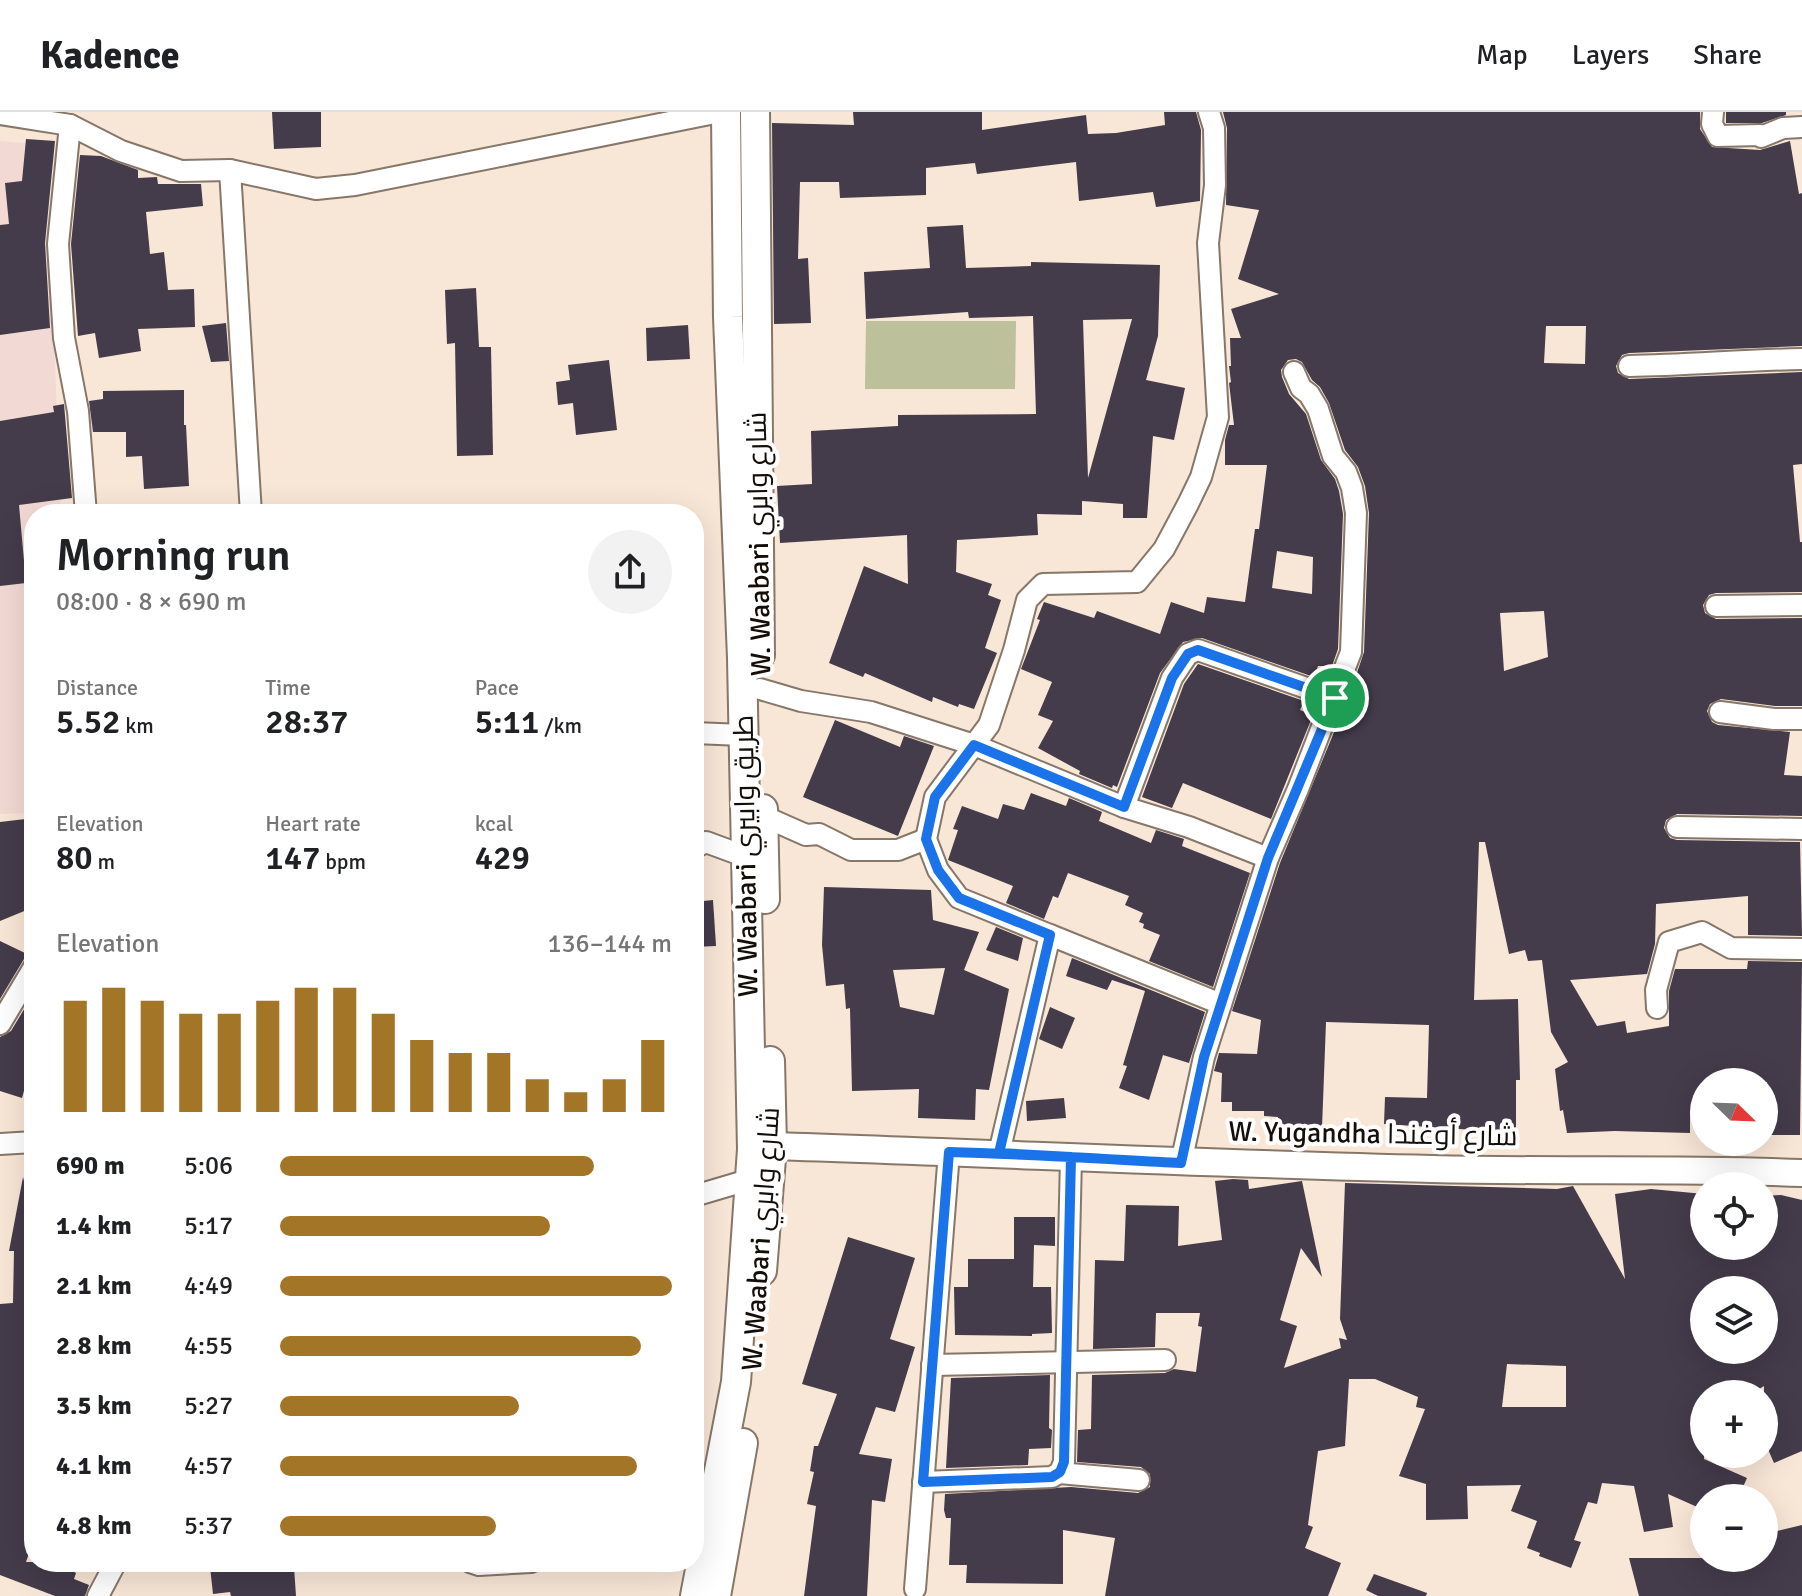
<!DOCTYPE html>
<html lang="en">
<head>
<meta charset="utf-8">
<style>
  body { margin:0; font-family:Signika,Cairo,sans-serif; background:#f2f2f2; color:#202124; height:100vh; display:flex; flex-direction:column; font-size:30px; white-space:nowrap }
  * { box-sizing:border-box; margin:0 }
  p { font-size:26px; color:#757577 }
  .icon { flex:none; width:44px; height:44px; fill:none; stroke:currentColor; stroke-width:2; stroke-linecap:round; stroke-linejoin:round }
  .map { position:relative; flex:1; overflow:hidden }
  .drawer { position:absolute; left:24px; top:392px; width:680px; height:1068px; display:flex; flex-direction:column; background:#fff; border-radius:32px; box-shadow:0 8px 32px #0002 }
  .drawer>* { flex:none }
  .needle { width:52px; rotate:113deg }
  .controls { position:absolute; left:1690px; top:956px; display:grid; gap:16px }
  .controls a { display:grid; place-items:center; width:88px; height:88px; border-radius:50%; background:#fff; box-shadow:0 8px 32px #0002; font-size:40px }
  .pin { position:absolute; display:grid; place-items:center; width:68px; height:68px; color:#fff; margin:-34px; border:4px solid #fff; border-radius:50%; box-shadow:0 2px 8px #0007 }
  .round { display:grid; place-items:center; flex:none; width:84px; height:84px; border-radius:42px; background:#f2f2f2 }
  .headline { display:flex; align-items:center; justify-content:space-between; height:136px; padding:0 32px }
  h1 { font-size:44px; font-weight:600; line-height:60px }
  .figures { display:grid; grid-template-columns:repeat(3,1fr); gap:12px; height:136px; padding:8px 32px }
  .figures div { display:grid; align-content:center }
  .figures b { font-size:34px; font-weight:600 }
  .figures small { font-size:22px; font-weight:400 }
  .figures p { font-size:22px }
  .chart { height:224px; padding:16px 32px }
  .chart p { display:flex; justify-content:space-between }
  .chart svg { width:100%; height:144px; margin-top:8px; stroke:#a27527; stroke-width:6 }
  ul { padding:0 32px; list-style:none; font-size:26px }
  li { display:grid; grid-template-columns:128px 96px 1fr; align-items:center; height:60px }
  li i { height:20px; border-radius:10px; background:#a27527 }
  header { display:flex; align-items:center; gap:48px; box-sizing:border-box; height:112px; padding:0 40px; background:#fff; border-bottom:2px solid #e0e0e0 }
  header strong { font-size:38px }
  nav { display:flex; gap:44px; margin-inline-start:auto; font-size:28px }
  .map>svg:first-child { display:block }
  .industrial { fill:#f3d9d4 }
  .green { fill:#bcc09b }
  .building { fill:#443b4b; fill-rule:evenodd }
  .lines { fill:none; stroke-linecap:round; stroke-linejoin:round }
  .minor-casing { stroke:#867769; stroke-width:24 }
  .tertiary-casing { stroke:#867769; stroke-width:30 }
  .secondary-casing { stroke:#867769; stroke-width:32 }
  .minor { stroke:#fff; stroke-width:20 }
  .tertiary { stroke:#fff; stroke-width:26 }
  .secondary { stroke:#fff; stroke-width:28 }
  .route-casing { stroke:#fff; stroke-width:16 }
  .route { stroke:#1a73e8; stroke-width:10 }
  .labels { text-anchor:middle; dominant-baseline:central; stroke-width:8; stroke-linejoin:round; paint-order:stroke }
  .street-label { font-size:28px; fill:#140e09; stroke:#fff }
</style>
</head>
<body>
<header>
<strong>Kadence</strong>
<nav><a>Map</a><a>Layers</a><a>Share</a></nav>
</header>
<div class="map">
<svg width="1802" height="1484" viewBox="0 0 1802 1484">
  <rect width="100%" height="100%" fill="#f8e6d6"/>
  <polygon class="industrial" points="0,29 46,33 61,402 34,402 34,701 0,702"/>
  <polygon class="green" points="866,209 1016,209 1015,277 865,277"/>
  <g class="building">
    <polygon points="272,0 321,0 321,35 274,37"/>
    <polygon points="853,0 982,0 982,18 1086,3 1088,22 1116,21 1165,13 1164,0 1196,0 1201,18 1200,89 1156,95 1153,80 1079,89 1076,50 977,62 975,51 926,56 926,83 840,86 839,70 800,70 798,147 808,146 811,211 774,212 772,11 854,13"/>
    <path d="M1223,0h477v17l12,18 48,3 30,-9 9,53 3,-1v153l-173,7 -7,2 -6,11 2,7 11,6 173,-7v92l-9,1 7,77h2v50l-86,1 -7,2 -6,10 2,8 11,6 86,-1v88h-27l-54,-7 -11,5 -3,7 5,11 6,3 72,7 -6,43 18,1v40l-125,-2 -11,6 -2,8 6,10 7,2 123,2 2,94 -54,-1v-39l-92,8 -1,40 -8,30 -77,6 27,46 28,-5 2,12 42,-7v-35l6,-22h72l1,-8 54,1 -2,173h-33v-53h-63v29h-14v22l-75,-2 -48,2 -4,-23 -3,1 -5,-42 13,-7 -17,-30 -9,-72 -14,1 -3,-11 -16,4 -24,-112h-6l-5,158 44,-1 2,81h-4v49l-42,1 -90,-6 1,-27 42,1 2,-73 -103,-3 -4,106 -44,-2v-9l-14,-1v-5h-32v-9h-11l1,-29 -8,-2 5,-18 38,1 4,-34 -29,-9 48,-148 57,-138 2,1 25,-74 5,-139 -4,-27 -7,-19 -13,-17 -16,-47 -9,-16 -8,-7 -10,-18 -6,-3 -8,1 -7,10 1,7 7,17 17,20 15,46 14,19 4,12 4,23 -5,135 -6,17h-14l-4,11 -112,-39 -19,4 -23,31 -43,114 -4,-2 -1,3 -33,-14 1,-3 -42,-23 15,-27 -15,-6 14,-33 -31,-13 19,-49 -3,-1 7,-17 50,16 3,-7 63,23 11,-32 33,11 3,-16 38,5 10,-73h4l8,-64h-42v-25l4,-15h5l-5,-42 2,-1 -2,-16h2l-1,-28h11l-10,-29 48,-15 -41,-15 21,-69 -33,-5 1,-77zM1546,214h40l-1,38 -41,-1zM1277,439l36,6 -1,37 -40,-6zM1544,499l4,46 -44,14 -4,-58z"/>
    <polygon points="1726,0 1786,0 1786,3 1762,11 1726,11"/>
    <polygon points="26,27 55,29 45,131 50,216 0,223 0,113 9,112 5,71 22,69"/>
    <polygon points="80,43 101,44 138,58 138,66 157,65 158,72 201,72 203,94 146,100 150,142 164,140 168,178 194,177 195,215 138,217 141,239 99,246 95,221 78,224 71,132"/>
    <path d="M963,113l3,43 65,-2v-4l129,3 -2,71 -12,44 39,8 -11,52 -21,-4 -6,82h-24v-14l-41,-3v14l-45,-1 1,21 -81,5 -1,32 36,12 -4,11 13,5 -16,48 12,5 -23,56 -15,-5 -1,3 -25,-10 -1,5 -67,-29 -2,4 -34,-14 35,-97 44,18 -1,-49 -127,8 -3,-57 35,-2 -1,-53 87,-5v-11l138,-1 -3,-98 -64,2 -1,-6 -102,7 -2,-47 66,-4 -3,-41zM1132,207l-44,159 -5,-158z"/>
    <polygon points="476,176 479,235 491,235 493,343 457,344 455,231 447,232 445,178"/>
    <polygon points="226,211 229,249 211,250 202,214"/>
    <polygon points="688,213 690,247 647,249 646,216"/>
    <polygon points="609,248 617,318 576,323 573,291 558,293 556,270 570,268 568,253"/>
    <polygon points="184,278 184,313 186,313 189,374 144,377 142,344 126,345 126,320 93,320 89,289 103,287 103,279"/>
    <polygon points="64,292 72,386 19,393 26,471 0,474 0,309 54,300 53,294"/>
    <polygon points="1198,552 1304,589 1300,598 1313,603 1271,707 1183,671 1172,696 1142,685 1184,572"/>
    <polygon points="835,608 900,635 904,624 934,634 898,724 803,685"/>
    <polygon points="1031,681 1066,694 1069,686 1102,700 1099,709 1151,731 1156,718 1184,727 1182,734 1250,761 1213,875 1149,849 1160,823 1143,816 1144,812 1139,810 1143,801 1125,793 1129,784 1068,761 1058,786 1053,784 1044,807 1006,791 1013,774 948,748 958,718 953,717 962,694 998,707 1003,692 1024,698"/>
    <polygon points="34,706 34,795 0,809 0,710"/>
    <path d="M824,775l107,3 2,30 46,12 -15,38 45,19 -20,101 -13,-1 -1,31 -57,-2 1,-29 -67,2 -2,-83 -4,1 -2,-25 -18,2 -4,-41zM945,856l-11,47 -34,-8 -7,-37z"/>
    <polygon points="713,788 716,834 694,835 694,790"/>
    <polygon points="996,815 1023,826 1018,849 986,838"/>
    <polygon points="0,829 27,842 0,887"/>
    <polygon points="1072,846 1205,900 1189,951 1163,943 1149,988 1119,976 1127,954 1123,953 1145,879 1112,868 1107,878 1066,864"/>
    <polygon points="32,884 34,885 34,969 27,968 22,986 0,979 0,925 11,919"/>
    <polygon points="1050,895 1075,906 1062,937 1039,927"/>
    <polygon points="1064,986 1066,1006 1027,1009 1026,989"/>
    <polygon points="23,1065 34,1111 34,1427 26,1450 72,1450 71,1458 76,1461 74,1467 89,1473 85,1484 55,1484 0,1463 0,1192 13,1191 14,1139 9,1139"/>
    <path d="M1233,1067l15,1 1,9 53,-8 20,96 -21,-29 -21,72 17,6 -13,42 57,-20 -2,-10 8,2 -7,-21 5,-136 212,6 16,-3 52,93 -10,-85 36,-5 53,5v52h60v-50l17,-1 21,5v251l-28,12 -10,-23v-54l-13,8h-47v65l43,19 -9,20h-34v12l-36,-16 5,33 -29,5 -10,-46 -32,-3 -5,21 -9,-2 -14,38 7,2 -10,26 -32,-12 1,-3 -13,-5 10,-27 -26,-10 10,-26 -54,1 1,33 -42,1v-36l-27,-8 26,-67 -9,-2 2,-10 -43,-18h-26l-4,67 -27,5 -10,74 5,2 -8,21 36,15 -13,33h-223l10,-58 -52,-8v54l-97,-1 1,-18h-18l2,-47h-5l-2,-8 1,-16 126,-7 67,6 12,-6v-13l-9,-7 -64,-5 1,-32 13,-1 1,-54 73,-2 9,-4 22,3 6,-45 -4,-1 2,-13h-44l-1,34 -62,2 2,-89 29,1 2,-56 53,1 -1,40 44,-6 -7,-59zM1704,1178h60v60h-60zM1507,1252l59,2v41h-64z"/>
    <polygon points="1014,1105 1055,1105 1055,1134 1034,1133 1033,1175 1051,1175 1052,1221 1032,1222 1032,1224 955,1223 954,1175 968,1175 968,1147 1014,1147"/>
    <polygon points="848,1125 915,1146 890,1227 915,1235 895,1300 876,1295 859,1342 892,1347 885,1390 872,1388 867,1484 804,1484 816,1394 807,1392 814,1360 810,1359 814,1334 818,1334 837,1282 802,1272"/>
    <polygon points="1050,1263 1049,1316 1052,1318 1051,1336 1029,1337 1028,1353 946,1356 951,1266"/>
    <polygon points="1802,1413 1802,1484 1639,1484 1629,1446 1764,1446 1764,1422"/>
    <polygon points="230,1450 285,1450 285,1455 294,1455 296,1484 231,1484 230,1480 213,1482 210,1455 230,1453"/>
    <polygon points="1374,1462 1427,1481 1426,1484 1378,1484 1366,1478"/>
  </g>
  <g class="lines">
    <defs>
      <g id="minor">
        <polyline points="1713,0 1712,12 1718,24 1760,23 1761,25 1783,16 1802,15"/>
        <polyline points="0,2 70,13 121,39 181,59 230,58 316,77 355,73 720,0"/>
        <polyline points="70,13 58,132 64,226 78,299 86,402"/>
        <polyline points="230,58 251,402"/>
        <path d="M1629,254c58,-1 115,-6 173,-7"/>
        <polyline points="1716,494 1802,493"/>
        <polyline points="760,577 801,589 871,600 974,633 1124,695 1189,715 1268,746"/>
        <polyline points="1720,600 1774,607 1802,607"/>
        <polyline points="694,621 743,623"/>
        <polyline points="1124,695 1172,566 1188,542 1198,538 1335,586"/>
        <polyline points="763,704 806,723 819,722 851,738 898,738 926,727"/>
        <polyline points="1677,715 1802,717"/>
        <polyline points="694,736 706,730 744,744"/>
        <polyline points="1050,823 1221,892"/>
        <polyline points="1657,896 1656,878 1669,830 1702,820 1731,836 1802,837"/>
        <polyline points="0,912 34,855"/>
        <polyline points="0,1032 34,1030"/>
        <polyline points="999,1041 1050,823 959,786 938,758 926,727 935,685 989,613 1014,538 1027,488 1043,472 1137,470 1164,437 1188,392 1201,365 1218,305 1208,131 1215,73 1214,16 1209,0"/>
        <polyline points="1181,1051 1204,945 1268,746 1298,677 1351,540 1356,401 1352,376 1346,360 1333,344 1318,297 1309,282 1301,276 1294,260"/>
        <polyline points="694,1084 748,1068"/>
        <polyline points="932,1253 1165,1248"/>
        <polyline points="1059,1361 1139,1368"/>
        <polyline points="923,1370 1052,1365 1060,1360 1064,1350 1071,1045"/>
        <polyline points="470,1450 479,1453 531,1450"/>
        <polyline points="915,1477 949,1040"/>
        <polyline points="98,1484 116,1450"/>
      </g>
      <path id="tertiary" d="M752,1037l20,-3c220,7 440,18 660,23 124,3 247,-1 370,4"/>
      <g id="secondary">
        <polyline points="755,0 760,543"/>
        <polyline points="763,697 765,787"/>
        <polyline points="762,1159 772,1034 770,949"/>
        <polyline points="695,1484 736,1270 752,1037 742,546 728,205 726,0"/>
        <polyline points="716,1484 743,1331"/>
      </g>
    </defs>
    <use href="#minor" class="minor-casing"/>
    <use href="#tertiary" class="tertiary-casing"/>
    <use href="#secondary" class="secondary-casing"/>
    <use href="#minor" class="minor"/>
    <use href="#tertiary" class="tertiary"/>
    <use href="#secondary" class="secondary"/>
  </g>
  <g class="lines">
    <defs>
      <path id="route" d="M1335,586l-67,160 -64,199 -23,106c-77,-4 -154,-9 -232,-11l-26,330 129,-5 8,-5 4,-10 7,-305 -72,-4 51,-218 -91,-37 -21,-28 -12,-31 9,-42 39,-52 150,62 48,-129 16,-24 10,-4 137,48"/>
    </defs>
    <use href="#route" class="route-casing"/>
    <use href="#route" class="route"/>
  </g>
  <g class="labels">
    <g class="street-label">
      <text transform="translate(759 432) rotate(-91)">W. Waabari شارع وابري</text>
      <text transform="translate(746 744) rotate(-91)">W. Waabari طريق وابيري</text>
      <text transform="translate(1373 1022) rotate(1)">W. Yugandha شارع أوغندا</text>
      <text transform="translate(761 1127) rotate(-86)">W. Waabari شارع وابري</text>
    </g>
  </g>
</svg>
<div class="controls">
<a><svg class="needle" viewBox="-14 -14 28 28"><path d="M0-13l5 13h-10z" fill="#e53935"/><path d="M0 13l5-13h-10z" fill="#757577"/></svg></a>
<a><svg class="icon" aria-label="locate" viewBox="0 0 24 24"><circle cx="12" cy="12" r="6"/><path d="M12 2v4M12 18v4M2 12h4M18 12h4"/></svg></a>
<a><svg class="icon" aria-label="layers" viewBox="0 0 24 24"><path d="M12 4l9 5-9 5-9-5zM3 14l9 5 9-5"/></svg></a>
<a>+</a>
<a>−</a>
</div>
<div class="pin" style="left:1335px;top:586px;background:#1e9e55"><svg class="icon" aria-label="arrive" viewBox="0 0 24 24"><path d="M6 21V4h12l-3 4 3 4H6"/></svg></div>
<section class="drawer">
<div class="headline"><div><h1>Morning run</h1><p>08:00 · 8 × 690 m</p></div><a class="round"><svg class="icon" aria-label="share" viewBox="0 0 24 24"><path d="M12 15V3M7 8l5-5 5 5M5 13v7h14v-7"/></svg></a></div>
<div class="figures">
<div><p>Distance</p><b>5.52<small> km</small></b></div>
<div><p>Time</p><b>28:37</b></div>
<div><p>Pace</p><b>5:11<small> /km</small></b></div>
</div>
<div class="figures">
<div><p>Elevation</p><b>80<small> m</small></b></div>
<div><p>Heart rate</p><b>147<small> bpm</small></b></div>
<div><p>kcal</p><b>429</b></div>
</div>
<div class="chart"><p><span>Elevation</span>136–144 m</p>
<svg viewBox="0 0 160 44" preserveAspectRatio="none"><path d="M5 44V10M15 44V6M25 44V10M35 44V14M45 44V14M55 44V10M65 44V6M75 44V6M85 44V14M95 44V22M105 44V26M115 44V26M125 44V34M135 44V38M145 44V34M155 44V22"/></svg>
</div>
<ul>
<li><b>690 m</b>5:06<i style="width:80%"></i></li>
<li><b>1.4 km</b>5:17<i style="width:69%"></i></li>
<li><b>2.1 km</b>4:49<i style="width:100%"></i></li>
<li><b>2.8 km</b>4:55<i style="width:92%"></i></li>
<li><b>3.5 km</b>5:27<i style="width:61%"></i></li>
<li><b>4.1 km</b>4:57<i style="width:91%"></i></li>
<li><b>4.8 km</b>5:37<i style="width:55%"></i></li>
</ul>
</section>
</div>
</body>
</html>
